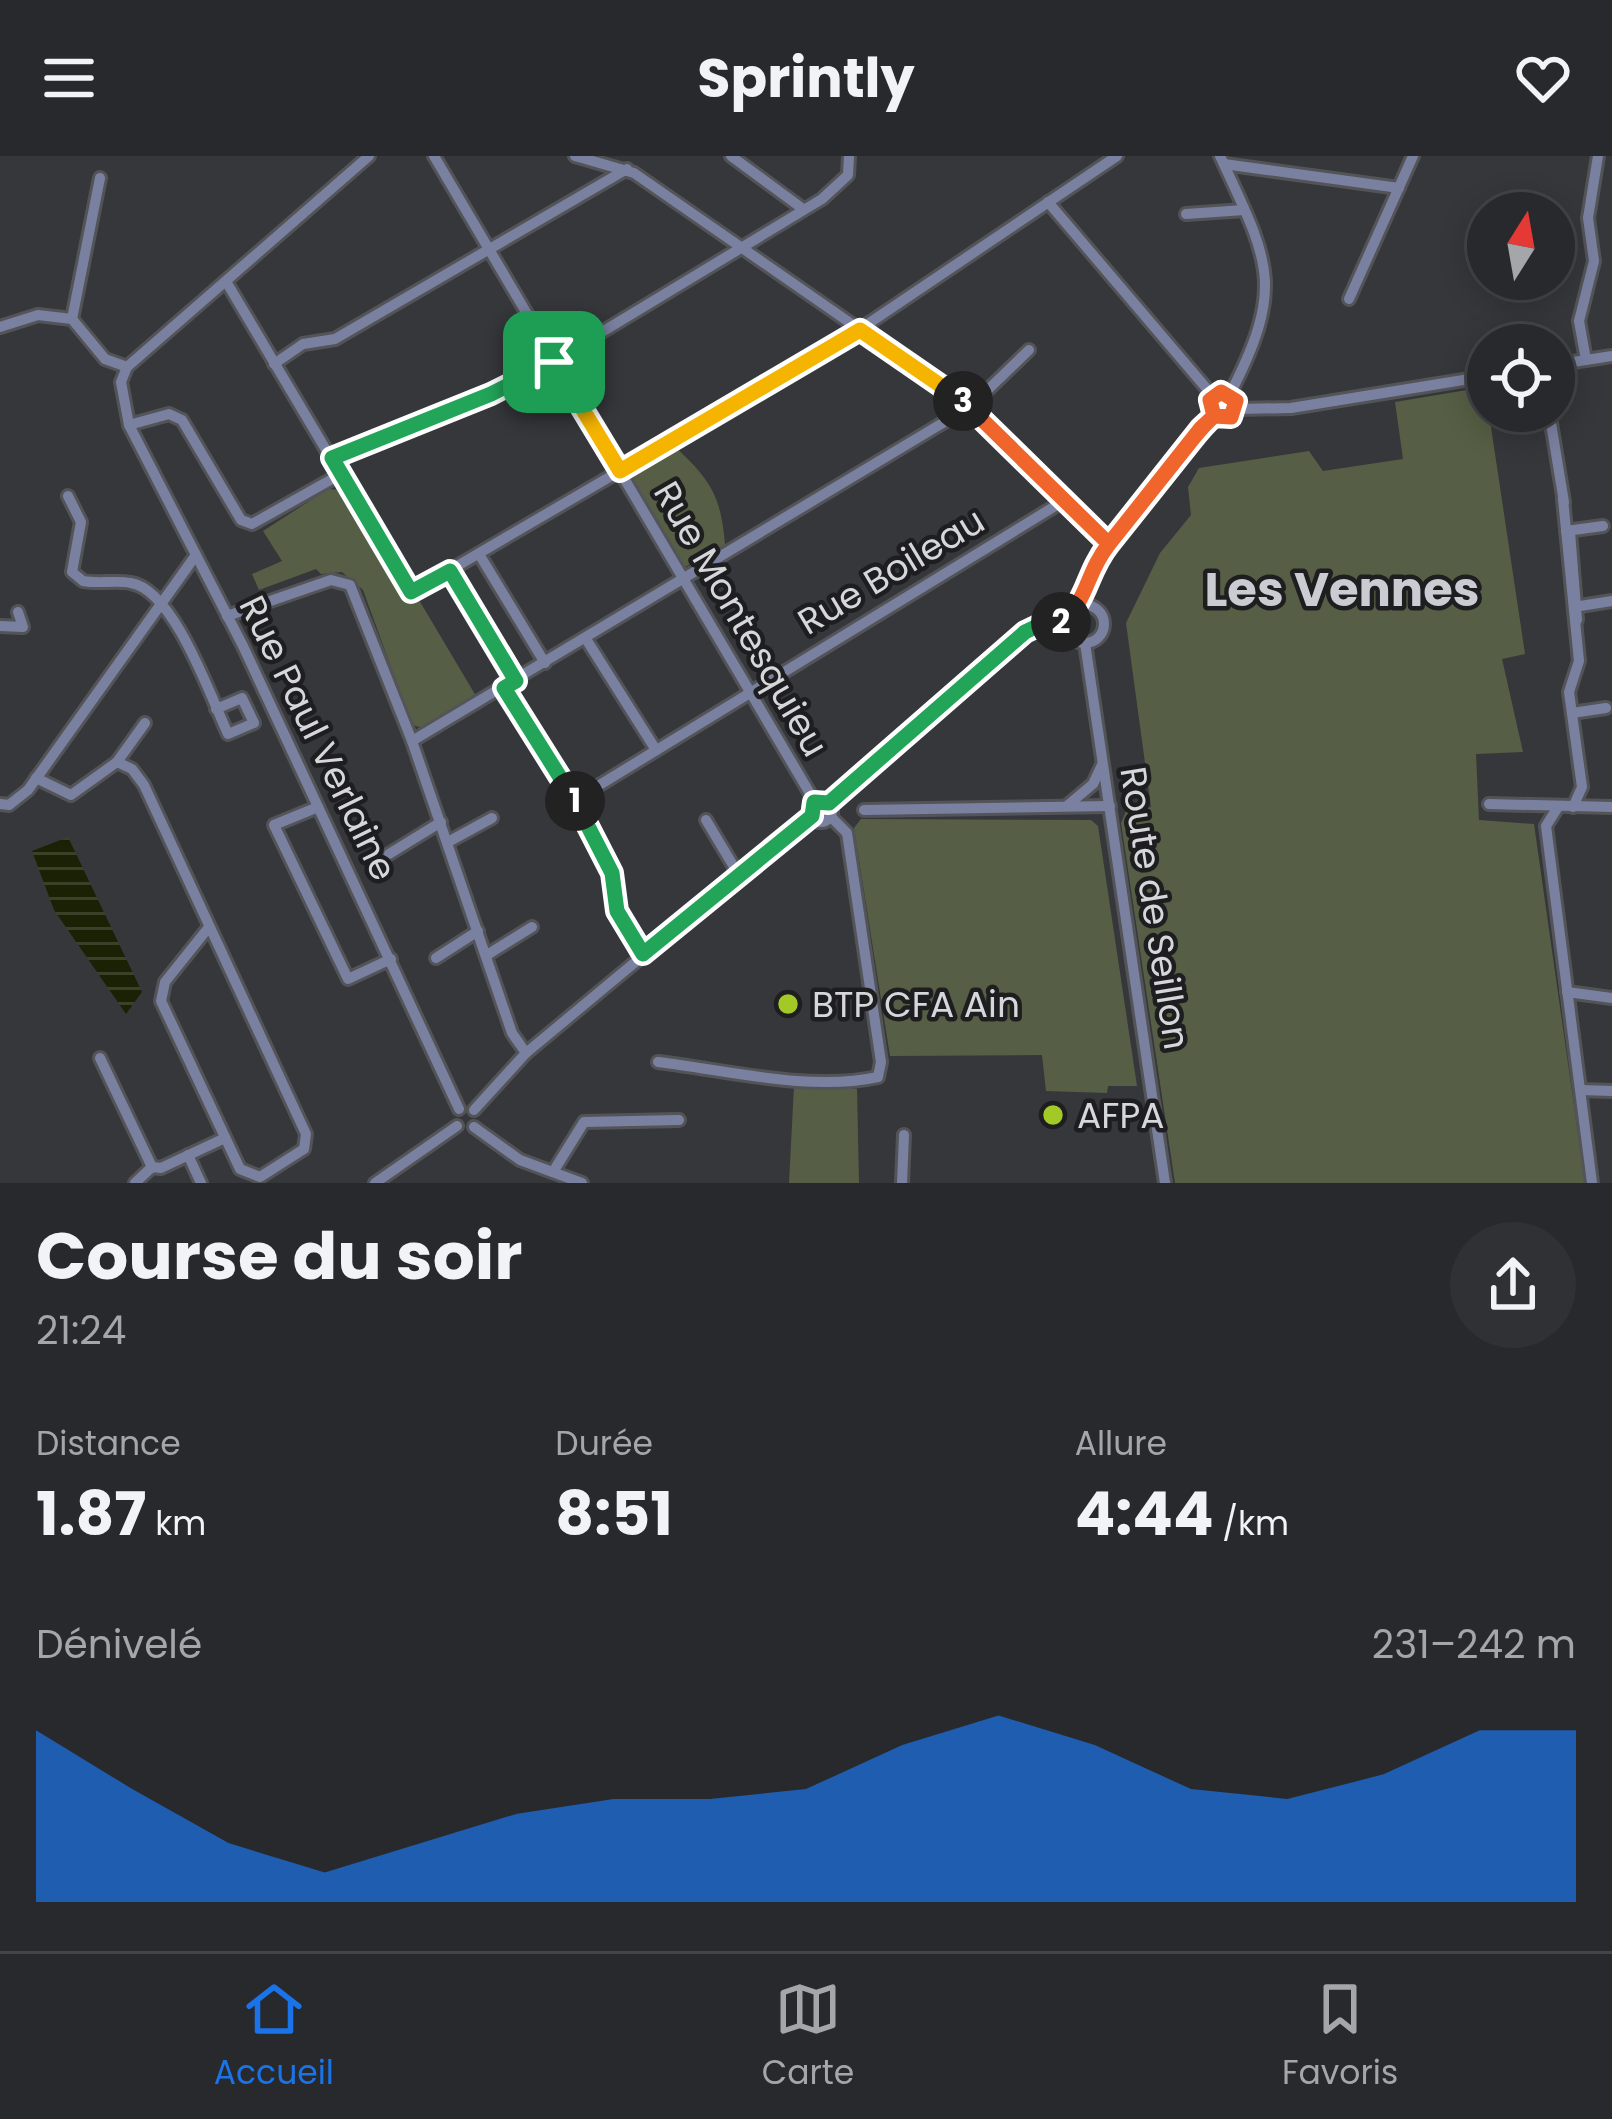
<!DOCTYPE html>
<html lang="fr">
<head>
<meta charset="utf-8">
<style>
  body { margin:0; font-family:Poppins,sans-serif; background:#303134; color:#f1f3f6; height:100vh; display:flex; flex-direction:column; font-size:45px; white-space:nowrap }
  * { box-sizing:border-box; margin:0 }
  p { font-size:39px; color:#a5a6a9 }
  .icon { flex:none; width:66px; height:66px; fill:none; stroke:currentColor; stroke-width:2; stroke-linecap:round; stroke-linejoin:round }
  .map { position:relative; height:1027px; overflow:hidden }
  .sheet { display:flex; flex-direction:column; background:#28292c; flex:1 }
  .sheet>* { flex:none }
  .needle { width:78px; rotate:11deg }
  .controls { position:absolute; left:1467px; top:36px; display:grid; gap:24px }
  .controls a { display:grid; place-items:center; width:108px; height:108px; border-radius:50%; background:#28292c; box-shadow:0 6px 30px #0003,0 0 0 3px #444548; font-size:60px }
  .pin { position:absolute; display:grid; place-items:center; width:102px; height:102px; color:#fff; margin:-51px; border-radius:24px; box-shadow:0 6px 18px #0006 }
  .km { position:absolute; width:60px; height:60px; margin:-30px; border-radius:50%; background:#222; color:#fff; font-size:33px; line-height:60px; text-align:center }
  .round { display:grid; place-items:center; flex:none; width:126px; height:126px; border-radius:63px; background:#303134 }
  .headline { display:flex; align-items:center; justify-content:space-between; height:204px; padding:0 36px }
  h1 { font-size:66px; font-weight:700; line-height:90px }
  .stats { display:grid; grid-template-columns:repeat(3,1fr); gap:18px; height:204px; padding:12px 36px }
  .stats div { display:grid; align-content:center }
  .stats b { font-size:60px; font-weight:700 }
  .stats small { font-size:33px; font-weight:400 }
  .stats p { font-size:33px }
  .chart { height:336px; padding:24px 36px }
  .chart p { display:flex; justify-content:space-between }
  .chart svg { width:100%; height:216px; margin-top:12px; fill:#1a73e8; opacity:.7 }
  header { display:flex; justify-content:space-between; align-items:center; height:156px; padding:0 36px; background:#28292c; font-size:54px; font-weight:700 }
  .menu { display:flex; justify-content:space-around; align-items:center; height:168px; border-top:3px solid #444548; background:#28292c; font-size:33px; color:#a5a6a9 }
  .menu a { display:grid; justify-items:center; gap:6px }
  .menu .active { color:#1a73e8 }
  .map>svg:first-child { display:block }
  .green { fill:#565f45 }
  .water { fill:url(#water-rules) }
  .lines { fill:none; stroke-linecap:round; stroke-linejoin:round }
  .minor-casing { stroke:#535458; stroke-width:16 }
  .minor { stroke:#7a80a0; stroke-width:10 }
  .split-1-casing { stroke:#fff; stroke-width:24 }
  .split-2-casing { stroke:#fff; stroke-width:24 }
  .split-3-casing { stroke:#fff; stroke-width:24 }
  .split-4-casing { stroke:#fff; stroke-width:24 }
  .split-1 { stroke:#22a559; stroke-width:15 }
  .split-2 { stroke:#22a559; stroke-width:15 }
  .split-3 { stroke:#f0652b; stroke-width:15 }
  .split-4 { stroke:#f5b400; stroke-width:15 }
  .poi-dot { fill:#a3c927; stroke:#1e1e20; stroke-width:4.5 }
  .labels { text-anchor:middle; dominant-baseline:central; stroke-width:9; stroke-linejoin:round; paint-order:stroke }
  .street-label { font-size:36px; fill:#d6d7da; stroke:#1e1e20 }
  .poi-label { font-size:36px; fill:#d6d7da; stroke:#1e1e20; text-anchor:start }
  .district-label { font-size:48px; font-weight:bold; fill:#cbccd2; stroke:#1e1e20 }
</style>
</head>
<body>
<header><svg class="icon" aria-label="menu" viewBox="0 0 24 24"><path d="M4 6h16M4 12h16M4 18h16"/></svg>Sprintly<svg class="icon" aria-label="heart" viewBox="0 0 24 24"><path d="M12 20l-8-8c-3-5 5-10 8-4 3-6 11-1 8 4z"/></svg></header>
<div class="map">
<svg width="1612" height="1027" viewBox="0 0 1612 1027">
  <defs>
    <pattern id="water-rules" width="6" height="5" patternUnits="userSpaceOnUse" patternTransform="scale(3)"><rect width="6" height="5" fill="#1a2105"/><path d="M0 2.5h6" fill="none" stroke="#3b4029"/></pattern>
  </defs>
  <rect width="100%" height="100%" fill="#36373b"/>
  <g class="green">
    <polygon points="1485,231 1525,498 1502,503 1523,596 1476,598 1479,664 1534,668 1585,1027 1175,1027 1121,667 1126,655 1151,651 1126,467 1160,397 1191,359 1188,331 1199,312 1309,295 1323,315 1403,303 1395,246"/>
    <path d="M673,289c37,34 48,50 52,100l-40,22 -56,-95z"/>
    <polygon points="328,333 345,334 412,448 419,444 476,540 423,572 412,569 363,434 342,416 321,418 316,413 259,434 252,418 282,405 263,375"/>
    <polygon points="861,663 1091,664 1098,670 1137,930 1108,930 1107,937 1046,935 1042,899 890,900 854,672"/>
    <polygon points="794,930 857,933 859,1027 789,1027"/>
  </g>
  <polygon class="water" points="68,681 142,836 126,858 54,754 32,695"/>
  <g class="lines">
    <defs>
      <g id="minor">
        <polyline points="369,0 127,211 121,226 129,269 243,490 459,953"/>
        <polyline points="434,0 815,646"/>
        <polyline points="575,0 634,17 980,257 1109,389"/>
        <polyline points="731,0 803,53"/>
        <path d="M1220,0c49,106 66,129 10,238l6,15"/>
        <polyline points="1224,8 1399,32"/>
        <polyline points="1048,46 1213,240"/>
        <polyline points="1186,58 1244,54"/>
        <polyline points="227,127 411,437 844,184 1117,0"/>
        <polyline points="1349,143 1413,0"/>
        <polyline points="72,163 100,22"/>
        <polyline points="0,171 38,159 72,163 105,203 127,211"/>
        <polyline points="1586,204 1579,165 1594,105 1588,62 1598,0"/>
        <polyline points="274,208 303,188 335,183 627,13"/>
        <polyline points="1554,209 1612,200"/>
        <polyline points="1230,238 1213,240 1211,257 1227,263 1236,253"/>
        <polyline points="1236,253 1291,252 1488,220"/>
        <polyline points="1549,255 1564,346"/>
        <polyline points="129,269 169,258 182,264 241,364 252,368 341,318"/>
        <polyline points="331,301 491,238 554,205 822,43 848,19 849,0"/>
        <path d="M68,340l13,26 -9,50 11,9c16,3 33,-1 48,2 43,7 80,115 97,151l26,-11 -12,-25 -26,11"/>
        <polyline points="1563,343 1579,505 1569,536 1582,631 1573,651"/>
        <polyline points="1566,375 1603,370"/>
        <polyline points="1570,376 1577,464"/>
        <polyline points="479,398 545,507"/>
        <polyline points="450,415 516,525"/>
        <circle cx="1085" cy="468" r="19"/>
        <polyline points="1082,450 1102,398 1213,260"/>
        <polyline points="1574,451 1612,445"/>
        <polyline points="227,460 331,424 350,429 412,585 512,877 526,897"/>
        <polyline points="0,470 23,471 18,456"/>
        <polyline points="586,483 656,594"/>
        <polyline points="1085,487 1165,1027"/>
        <polyline points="504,532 600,686 612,717 618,755 643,798"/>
        <polyline points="1572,557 1606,552"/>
        <polyline points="412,585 971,250 1029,194"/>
        <polyline points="117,606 145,567"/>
        <polyline points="36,622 71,639 117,606 132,613 144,629 306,978 304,993 260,1021 240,1013 161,845 165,826 209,771"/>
        <circle cx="821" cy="655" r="11"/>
        <polyline points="575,644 1065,344"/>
        <polyline points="829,647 1025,476 1050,464 1066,466"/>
        <polyline points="0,648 9,649 28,634 196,399"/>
        <polyline points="1489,648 1612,651"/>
        <polyline points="1068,649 1093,628 1102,609"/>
        <polyline points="318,651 274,669 348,823 391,803"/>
        <polyline points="1558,651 1546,670 1592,1027"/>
        <polyline points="864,654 1110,650"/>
        <polyline points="706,664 740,721"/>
        <polyline points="448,686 492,662"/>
        <polyline points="389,698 441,666"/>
        <polyline points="487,799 532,771"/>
        <polyline points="436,802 478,775"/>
        <polyline points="1567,836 1612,842"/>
        <polyline points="100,902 152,1011"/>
        <path d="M658,906c68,8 152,30 220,15l3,-15 -34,-229 -16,-16"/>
        <polyline points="1581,934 1612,935"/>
        <polyline points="474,954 526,897 811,660"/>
        <polyline points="474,971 520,1004 582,1027"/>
        <polyline points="188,999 201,1027"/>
        <polyline points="553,1016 584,966 679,964"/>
        <polyline points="135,1027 152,1011 161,1012 225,982"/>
        <polyline points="375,1027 457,970"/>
        <polyline points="902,1027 904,979"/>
      </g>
    </defs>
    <use href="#minor" class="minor-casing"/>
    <use href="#minor" class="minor"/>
  </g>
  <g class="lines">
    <defs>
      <polyline id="split-1" points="554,206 491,238 332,302 411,436 450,415 516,525 504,532 575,645"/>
      <polyline id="split-2" points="575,645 612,717 617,755 643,798 812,660 814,646 829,647 1025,476 1050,464 1061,466"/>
      <path id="split-3" d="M963,245l146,143 92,-116 13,-12 17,1 5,-16 -15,-9 -11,8 4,16c-8,7 -15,15 -22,24l-83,104c-24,30 -20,56 -48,78"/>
      <polyline id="split-4" points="554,206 620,315 860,174 963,245"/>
    </defs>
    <use href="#split-1" class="split-1-casing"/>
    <use href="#split-2" class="split-2-casing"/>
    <use href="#split-3" class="split-3-casing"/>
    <use href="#split-4" class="split-4-casing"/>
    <use href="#split-1" class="split-1"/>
    <use href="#split-2" class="split-2"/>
    <use href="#split-3" class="split-3"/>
    <use href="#split-4" class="split-4"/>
  </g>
  <g class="poi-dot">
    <circle cx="788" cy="848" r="12"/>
    <circle cx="1053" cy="959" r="12"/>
  </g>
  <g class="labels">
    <g class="street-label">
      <text transform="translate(891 415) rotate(-31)">Rue Boileau</text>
      <text transform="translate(741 463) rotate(60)">Rue Montesquieu</text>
      <text transform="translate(318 582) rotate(64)">Rue Paul Verlaine</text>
      <text transform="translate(1155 752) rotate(81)">Route de Seillon</text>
    </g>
    <g class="poi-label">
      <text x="812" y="848">BTP CFA Ain</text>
      <text x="1077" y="959">AFPA</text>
    </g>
    <g class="district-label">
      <text x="1342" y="433">Les Vennes</text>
    </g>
  </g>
</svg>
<div class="controls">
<a><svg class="needle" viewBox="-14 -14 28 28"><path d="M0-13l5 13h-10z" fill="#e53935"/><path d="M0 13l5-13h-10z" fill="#a5a6a9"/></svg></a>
<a><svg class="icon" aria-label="locate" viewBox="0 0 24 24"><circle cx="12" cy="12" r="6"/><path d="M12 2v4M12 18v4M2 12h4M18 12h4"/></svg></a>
</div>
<div class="pin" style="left:554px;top:206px;background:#1e9e55"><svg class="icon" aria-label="arrive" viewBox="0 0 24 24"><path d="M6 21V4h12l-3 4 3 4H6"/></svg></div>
<b class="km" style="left:575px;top:645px">1</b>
<b class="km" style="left:1061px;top:466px">2</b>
<b class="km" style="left:963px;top:245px">3</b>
</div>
<section class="sheet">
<div class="headline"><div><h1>Course du soir</h1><p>21:24</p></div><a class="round"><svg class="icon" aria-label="share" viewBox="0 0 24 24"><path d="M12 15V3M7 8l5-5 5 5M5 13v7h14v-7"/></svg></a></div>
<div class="stats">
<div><p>Distance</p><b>1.87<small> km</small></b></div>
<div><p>Durée</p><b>8:51</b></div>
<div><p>Allure</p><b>4:44<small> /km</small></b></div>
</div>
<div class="chart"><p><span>Dénivelé</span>231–242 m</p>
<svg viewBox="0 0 160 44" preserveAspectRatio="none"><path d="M0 44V9L10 21L20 32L30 38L40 32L50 26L60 23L70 23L80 21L90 12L100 6L110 12L120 21L130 23L140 18L150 9L160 9V44z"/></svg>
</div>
</section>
<nav class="menu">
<a class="active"><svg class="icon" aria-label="home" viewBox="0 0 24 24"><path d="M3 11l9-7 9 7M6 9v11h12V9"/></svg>Accueil</a>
<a><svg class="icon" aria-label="map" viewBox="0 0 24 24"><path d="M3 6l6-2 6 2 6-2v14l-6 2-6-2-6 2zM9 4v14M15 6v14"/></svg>Carte</a>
<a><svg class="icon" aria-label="saved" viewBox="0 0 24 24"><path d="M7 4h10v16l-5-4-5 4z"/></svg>Favoris</a>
</nav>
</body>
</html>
